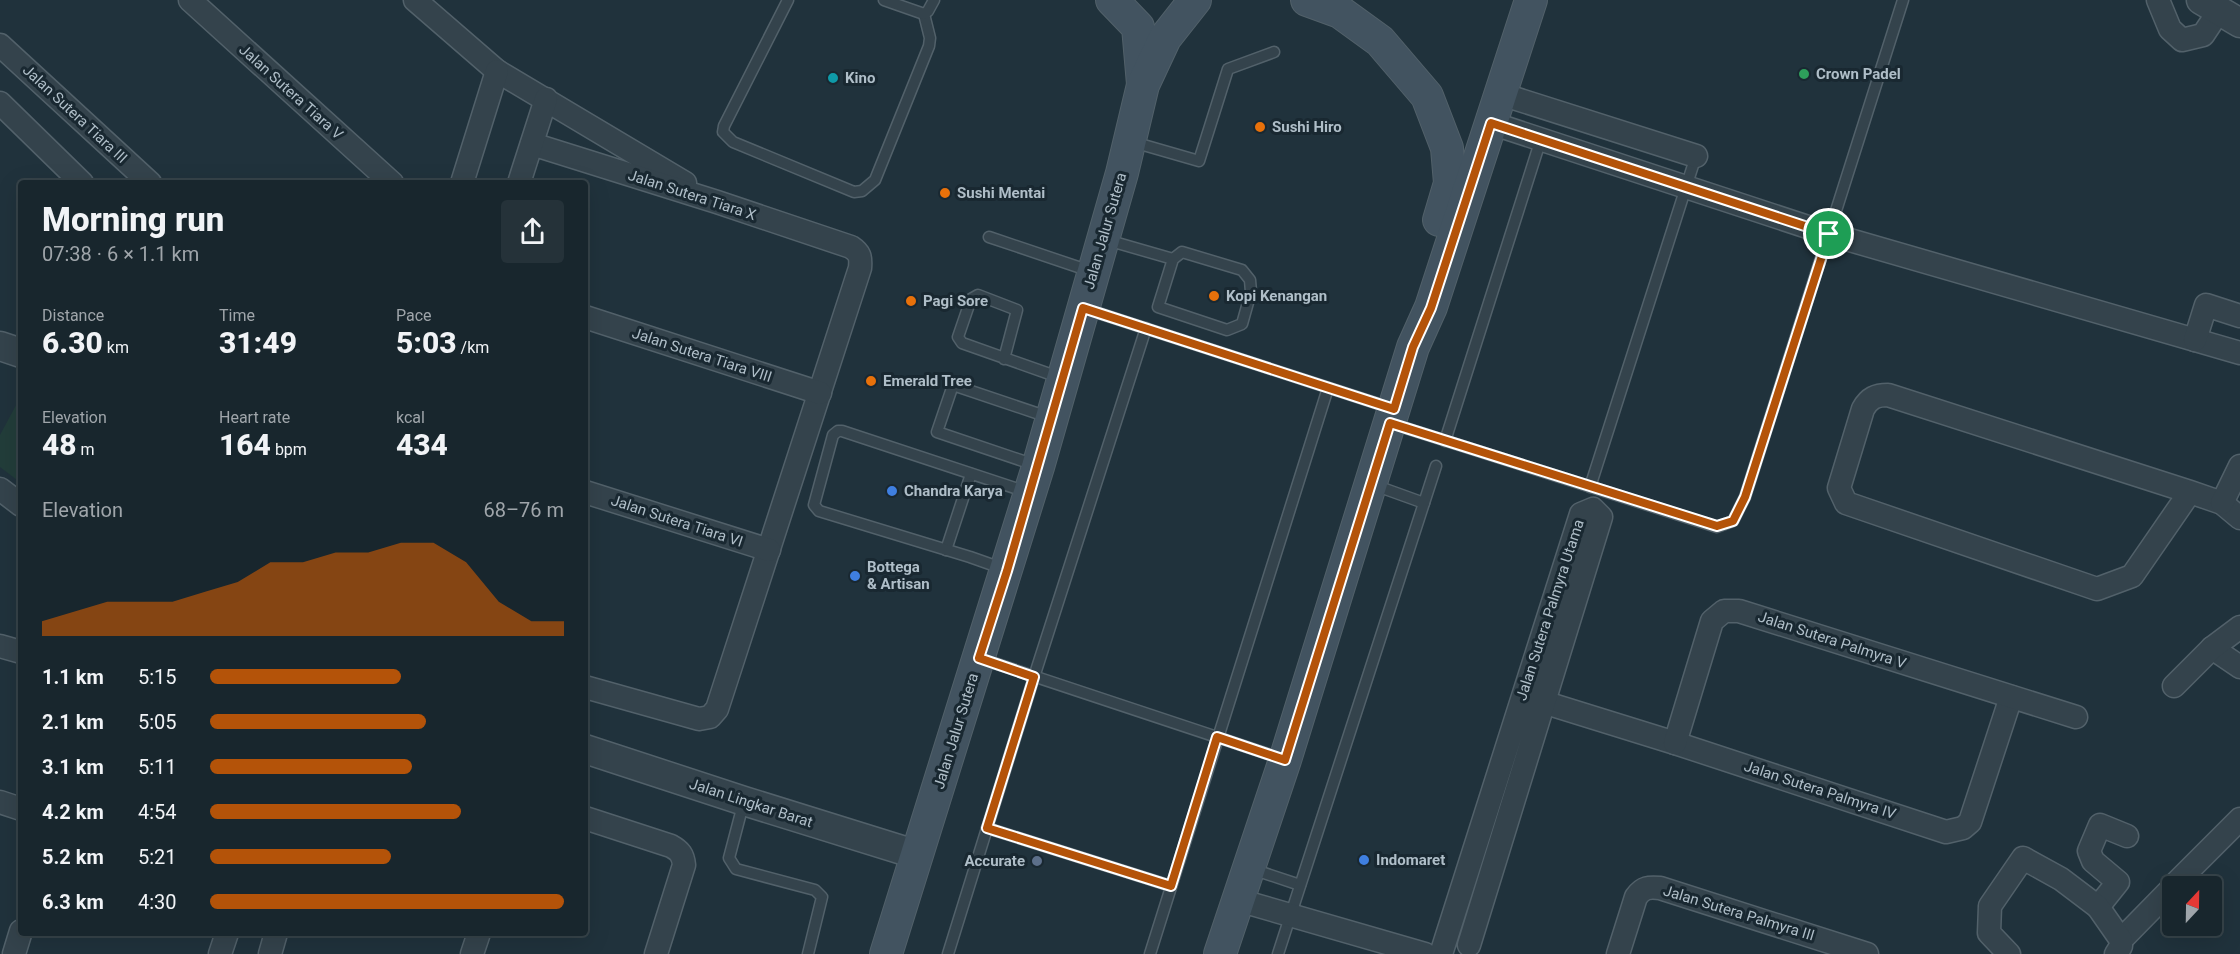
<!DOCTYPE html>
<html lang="en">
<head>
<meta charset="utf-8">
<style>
  body { margin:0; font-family:Roboto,sans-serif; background:#253239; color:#f1f3f6; height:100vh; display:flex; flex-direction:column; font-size:22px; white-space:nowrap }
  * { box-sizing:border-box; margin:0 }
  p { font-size:20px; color:#9fa5aa }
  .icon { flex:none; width:33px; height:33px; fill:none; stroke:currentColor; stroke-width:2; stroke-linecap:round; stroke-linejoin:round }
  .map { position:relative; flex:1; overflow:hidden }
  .details { position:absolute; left:18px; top:180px; width:570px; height:756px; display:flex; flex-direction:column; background:#18262d; border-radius:6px; box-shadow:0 6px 24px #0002,0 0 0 2px #364349 }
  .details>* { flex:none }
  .needle { width:39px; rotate:22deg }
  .fabs { position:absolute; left:2162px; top:876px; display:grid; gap:12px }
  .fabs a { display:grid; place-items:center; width:60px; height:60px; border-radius:6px; background:#18262d; box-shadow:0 6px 24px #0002,0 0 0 2px #364349; font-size:30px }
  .pin { position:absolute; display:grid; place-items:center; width:51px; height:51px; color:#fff; margin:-26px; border:3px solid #fff; border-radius:50%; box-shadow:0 2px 6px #0007 }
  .round { display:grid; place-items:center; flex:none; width:63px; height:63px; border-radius:6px; background:#253239 }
  .overview { display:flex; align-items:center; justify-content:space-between; height:102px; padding:0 24px }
  h1 { font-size:33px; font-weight:800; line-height:45px }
  .metrics { display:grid; grid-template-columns:repeat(3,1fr); gap:9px; height:102px; padding:6px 24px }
  .metrics div { display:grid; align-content:center }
  .metrics b { font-size:30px; font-weight:800 }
  .metrics small { font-size:16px; font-weight:400 }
  .metrics p { font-size:16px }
  .chart { height:168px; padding:12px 24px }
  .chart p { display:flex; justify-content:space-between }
  .chart svg { width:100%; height:108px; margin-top:6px; fill:#b45309; opacity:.7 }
  ul { padding:0 24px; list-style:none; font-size:20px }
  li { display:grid; grid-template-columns:96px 72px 1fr; align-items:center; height:45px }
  li i { height:15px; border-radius:8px; background:#b45309 }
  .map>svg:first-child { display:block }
  .green { fill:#223d3a }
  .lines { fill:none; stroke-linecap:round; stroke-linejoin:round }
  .service-casing { stroke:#52616a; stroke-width:13 }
  .minor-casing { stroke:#52616a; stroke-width:25 }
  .tertiary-casing { stroke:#52616a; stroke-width:31 }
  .secondary-casing { stroke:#52616a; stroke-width:34 }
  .service { stroke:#34434c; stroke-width:10 }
  .minor { stroke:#34434c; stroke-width:22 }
  .tertiary { stroke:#34434c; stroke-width:28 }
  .secondary { stroke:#425360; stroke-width:32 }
  .route-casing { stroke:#fff; stroke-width:12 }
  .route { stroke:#b45309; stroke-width:8 }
  .leisure-dot { fill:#2e9e5b; stroke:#192831; stroke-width:2 }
  .culture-dot { fill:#0f9aa8; stroke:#192831; stroke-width:2 }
  .food-dot { fill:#e8710a; stroke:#192831; stroke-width:2 }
  .shop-dot { fill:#3f7fe0; stroke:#192831; stroke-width:2 }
  .service-dot { fill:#5c6f8a; stroke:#192831; stroke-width:2 }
  .labels { text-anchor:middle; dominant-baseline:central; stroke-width:6; stroke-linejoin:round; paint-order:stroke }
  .poi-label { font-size:15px; font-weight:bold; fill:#afbec8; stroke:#192831; text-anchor:start }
  .street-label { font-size:15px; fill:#afbec8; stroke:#192831 }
</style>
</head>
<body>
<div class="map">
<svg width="2240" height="954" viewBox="0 0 2240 954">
  <rect width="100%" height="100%" fill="#20323c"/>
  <polygon class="green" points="21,396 21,483 0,467 0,435"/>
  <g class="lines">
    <defs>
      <g id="service">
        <polyline points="788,0 724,126 723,132 733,142 854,192 862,191 875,180 929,46 930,38 924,14"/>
        <polyline points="884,0 924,14 928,11 934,0"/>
        <polyline points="1133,142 1199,161 1228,69 1274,52"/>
        <polyline points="989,237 1090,271"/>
        <polyline points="1107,240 1173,259"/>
        <polygon points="1182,252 1242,270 1250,280 1251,292 1242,324 1227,330 1158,307 1173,259"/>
        <polyline points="1086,309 1391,408"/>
        <polyline points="1004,359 1017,310 978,295 971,299 958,337 962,343 1061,378"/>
        <polyline points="1393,424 1717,527 1733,521 1745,497 1903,0"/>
        <polyline points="1445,441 1541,139"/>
        <polyline points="1035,465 937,432 953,385 1048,417"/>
        <polyline points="1374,485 1424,503"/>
        <polyline points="1590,487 1696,156"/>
        <polyline points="946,550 971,474"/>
        <polyline points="1004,569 970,557 819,511 814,505 833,435 838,431 842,431 1027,492"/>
        <polyline points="982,659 1283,759"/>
        <polyline points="744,801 729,858 736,869 815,890 822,897 808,954"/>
        <polyline points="987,828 1171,886"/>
        <polyline points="1252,869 1300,885"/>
        <polyline points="948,954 1034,677 1146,328"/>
        <polyline points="1150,954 1328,388"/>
        <polyline points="1278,954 1436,466"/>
      </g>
      <g id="minor">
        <polyline points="190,0 392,183"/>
        <polyline points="415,0 497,71 685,183"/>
        <polyline points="2158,0 2170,29 2182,40 2203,35 2219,11"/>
        <polyline points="0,45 150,183"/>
        <polyline points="1501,94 1696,156"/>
        <polyline points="0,103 82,183"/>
        <polyline points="1491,123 1829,234 2240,353"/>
        <path d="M532,144l185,58 134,45c9,6 10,10 9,21l-143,441 -7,8 -11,2 -114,-32"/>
        <polyline points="462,183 497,71"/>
        <polyline points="519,183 546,99"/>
        <polyline points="585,317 820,393"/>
        <polyline points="2195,340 2206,305 2240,316"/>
        <polyline points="0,489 21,505"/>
        <polyline points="585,492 769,550"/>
        <path d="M2190,492l-58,84 -35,13 -251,-86 -7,-15 24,-79c6,-11 13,-14 25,-14l302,97 32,11 18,15"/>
        <polyline points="2222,503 2240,466"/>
        <polyline points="0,646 21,652"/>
        <polyline points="2212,648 2240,667"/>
        <polyline points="2174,686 2212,648 2240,627"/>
        <polyline points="1530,698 1675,743 1946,832 1963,828 1970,822 2011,697"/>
        <polyline points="1675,743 1712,621 1724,611 1739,611 2076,717"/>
        <polyline points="0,802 21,809"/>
        <path d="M585,818l86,28c9,5 12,9 13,19l-28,89"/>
        <polyline points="2173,886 2240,819"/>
        <polyline points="1238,900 1425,954"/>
        <polyline points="2098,907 2118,882 2093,861 2089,851 2100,825 2127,836"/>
        <polyline points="2121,940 2172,888"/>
        <polyline points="1442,951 1581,514 1593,509 1601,517 1469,945"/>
        <polyline points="14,954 21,931"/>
        <polyline points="220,954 227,933"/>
        <polyline points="270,954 276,933"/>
        <polyline points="472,954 479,933"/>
        <path d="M1618,954l18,-57c7,-10 13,-10 24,-9l207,66"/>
        <polyline points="2009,954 1989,933 1990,906 2023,858 2061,879 2098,907 2121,940 2121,946 2116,954"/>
      </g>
      <g id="tertiary">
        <polyline points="2201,0 2240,23"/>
        <polyline points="0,346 21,353"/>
        <polyline points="585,749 744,801 918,855"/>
      </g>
      <g id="secondary">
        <polyline points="1112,0 1138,27 1143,84"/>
        <polyline points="1307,0 1340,12 1380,41 1427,96 1447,148 1450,183 1439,220"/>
        <polyline points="886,954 1038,467 1122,173 1143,85 1165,38 1195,0"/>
        <polyline points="1220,954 1285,760 1413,347 1431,307 1531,0"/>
      </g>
    </defs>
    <use href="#service" class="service-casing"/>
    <use href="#minor" class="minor-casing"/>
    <use href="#tertiary" class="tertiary-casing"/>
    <use href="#secondary" class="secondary-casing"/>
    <use href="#service" class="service"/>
    <use href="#minor" class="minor"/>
    <use href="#tertiary" class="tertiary"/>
    <use href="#secondary" class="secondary"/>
  </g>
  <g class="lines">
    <defs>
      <polygon id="route" points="1491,123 1829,234 1745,497 1733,521 1717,526 1390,423 1285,760 1217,737 1171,886 987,828 1034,677 979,658 1007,571 1083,308 1394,409 1413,347 1431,308"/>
    </defs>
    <use href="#route" class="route-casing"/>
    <use href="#route" class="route"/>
  </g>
  <circle class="leisure-dot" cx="1804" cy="74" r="6"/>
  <circle class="culture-dot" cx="833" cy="78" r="6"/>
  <g class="food-dot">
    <circle cx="1260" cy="127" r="6"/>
    <circle cx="945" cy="193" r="6"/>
    <circle cx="1214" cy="296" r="6"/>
    <circle cx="911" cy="301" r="6"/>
    <circle cx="871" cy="381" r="6"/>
  </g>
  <g class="shop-dot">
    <circle cx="892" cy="491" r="6"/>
    <circle cx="855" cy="576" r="6"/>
    <circle cx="1364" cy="860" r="6"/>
  </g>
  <circle class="service-dot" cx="1037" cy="861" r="6"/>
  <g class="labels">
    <g class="poi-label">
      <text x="1816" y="74">Crown Padel</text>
      <text x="845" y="78">Kino</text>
      <text x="1272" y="127">Sushi Hiro</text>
      <text x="957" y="193">Sushi Mentai</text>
      <text x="1226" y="296">Kopi Kenangan</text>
      <text x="923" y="301">Pagi Sore</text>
      <text x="883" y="381">Emerald Tree</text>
      <text x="904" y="491">Chandra Karya</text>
      <text x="867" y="567">Bottega<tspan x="867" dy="17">&amp; Artisan</tspan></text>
      <text x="1376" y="860">Indomaret</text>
      <text x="1025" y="861" text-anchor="end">Accurate</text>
    </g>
    <g class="street-label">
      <text transform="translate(291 92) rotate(42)">Jalan Sutera Tiara V</text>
      <text transform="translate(75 114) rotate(43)">Jalan Sutera Tiara III</text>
      <text transform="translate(692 195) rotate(18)">Jalan Sutera Tiara X</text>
      <text transform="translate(1105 231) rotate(-74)">Jalan Jalur Sutera</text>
      <text transform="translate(702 355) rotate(18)">Jalan Sutera Tiara VIII</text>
      <text transform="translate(677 521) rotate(18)">Jalan Sutera Tiara VI</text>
      <text transform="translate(1550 610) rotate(-72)">Jalan Sutera Palmyra Utama</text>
      <text transform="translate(1832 640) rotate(18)">Jalan Sutera Palmyra V</text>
      <text transform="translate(956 731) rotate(-73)">Jalan Jalur Sutera</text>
      <text transform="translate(1820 790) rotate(18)">Jalan Sutera Palmyra IV</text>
      <text transform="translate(751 803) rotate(18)">Jalan Lingkar Barat</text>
      <text transform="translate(1739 913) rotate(17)">Jalan Sutera Palmyra III</text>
    </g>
  </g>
</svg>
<div class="fabs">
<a><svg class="needle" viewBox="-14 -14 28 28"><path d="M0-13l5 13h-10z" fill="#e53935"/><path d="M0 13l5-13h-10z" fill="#9fa5aa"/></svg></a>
</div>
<div class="pin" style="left:1829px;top:234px;background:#1e9e55"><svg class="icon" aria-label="arrive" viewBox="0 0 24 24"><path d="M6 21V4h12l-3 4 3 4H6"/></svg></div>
<section class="details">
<div class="overview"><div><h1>Morning run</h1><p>07:38 · 6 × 1.1 km</p></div><a class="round"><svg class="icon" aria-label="share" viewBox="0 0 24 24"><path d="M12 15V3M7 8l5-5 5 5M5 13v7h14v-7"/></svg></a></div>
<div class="metrics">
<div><p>Distance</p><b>6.30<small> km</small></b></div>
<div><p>Time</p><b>31:49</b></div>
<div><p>Pace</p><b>5:03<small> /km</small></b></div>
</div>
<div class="metrics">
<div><p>Elevation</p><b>48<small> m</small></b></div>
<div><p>Heart rate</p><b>164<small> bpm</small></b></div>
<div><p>kcal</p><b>434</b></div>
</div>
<div class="chart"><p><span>Elevation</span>68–76 m</p>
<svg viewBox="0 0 160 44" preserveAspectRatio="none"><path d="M0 44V38L10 34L20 30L30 30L40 30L50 26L60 22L70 14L80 14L90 10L100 10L110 6L120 6L130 14L140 30L150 38L160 38V44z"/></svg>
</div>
<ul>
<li><b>1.1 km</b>5:15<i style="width:54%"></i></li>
<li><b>2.1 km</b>5:05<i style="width:61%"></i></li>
<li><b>3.1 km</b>5:11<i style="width:57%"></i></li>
<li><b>4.2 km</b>4:54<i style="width:71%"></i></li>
<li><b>5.2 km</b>5:21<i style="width:51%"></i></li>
<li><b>6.3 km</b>4:30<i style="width:100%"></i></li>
</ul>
</section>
</div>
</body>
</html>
